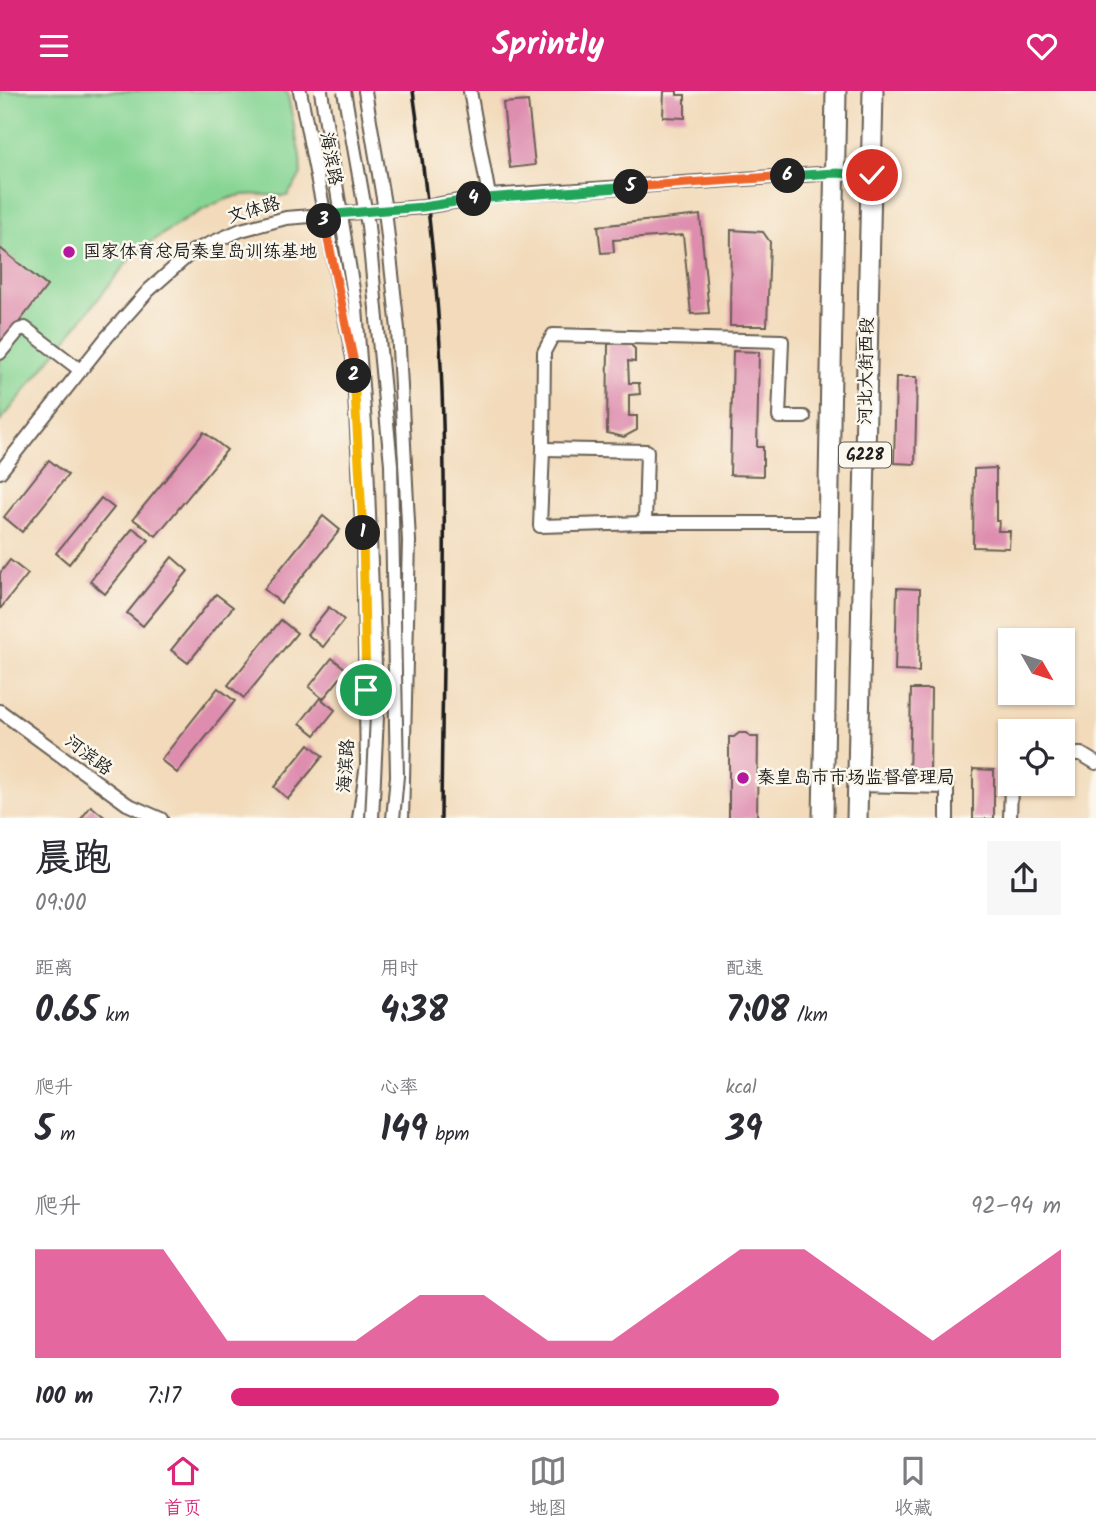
<!DOCTYPE html>
<html lang="zh">
<head>
<meta charset="utf-8">
<style>
  body { margin:0; font-family:Kalam,"LXGW WenKai TC",sans-serif; background:#f7f7f7; color:#2b2b33; height:100vh; display:flex; flex-direction:column; font-size:26px; white-space:nowrap }
  * { box-sizing:border-box; margin:0 }
  p { font-size:23px; color:#7c7c81 }
  .icon { flex:none; width:38px; height:38px; fill:none; stroke:currentColor; stroke-width:2; stroke-linecap:round; stroke-linejoin:round }
  .map { position:relative; height:727px; overflow:hidden }
  .panel { display:flex; flex-direction:column; background:#fff; flex:1 }
  .panel>* { flex:none }
  .needle { width:46px; rotate:129deg }
  .fabs { position:absolute; left:998px; top:537px; display:grid; gap:14px }
  .fabs a { display:grid; place-items:center; width:77px; height:77px; border-radius:0px; background:#fff; box-shadow:0 2px 5px #0004; font-size:35px }
  .pin { position:absolute; display:grid; place-items:center; width:60px; height:60px; color:#fff; margin:-30px; border:4px solid #fff; border-radius:50%; box-shadow:0 2px 7px #0007 }
  .km { position:absolute; width:35px; height:35px; margin:-18px; border-radius:50%; background:#222; color:#fff; font-size:19px; line-height:35px; text-align:center }
  .round { display:grid; place-items:center; flex:none; width:74px; height:74px; border-radius:0px; background:#f7f7f7 }
  .summary { display:flex; align-items:center; justify-content:space-between; height:119px; padding:0 35px }
  h1 { font-size:38px; font-weight:600; line-height:52px }
  .stats { display:grid; grid-template-columns:repeat(3,1fr); gap:10px; height:119px; padding:7px 35px }
  .stats div { display:grid; align-content:center }
  .stats b { font-size:35px; font-weight:600 }
  .stats small { font-size:19px; font-weight:400 }
  .stats p { font-size:19px }
  .chart { height:196px; padding:14px 35px }
  .chart p { display:flex; justify-content:space-between }
  .chart svg { width:100%; height:126px; margin-top:7px; fill:#db2777; opacity:.7 }
  ul { padding:0 35px; list-style:none; font-size:23px }
  li { display:grid; grid-template-columns:112px 84px 1fr; align-items:center; height:52px }
  li i { height:18px; border-radius:9px; background:#db2777 }
  header { display:flex; justify-content:space-between; align-items:center; height:91px; padding:0 35px; background:#db2777; color:#fff; font-size:32px; font-weight:600 }
  .menu { display:flex; justify-content:space-around; align-items:center; height:98px; border-top:2px solid #e1e1e2; background:#fff; font-size:19px; color:#7c7c81 }
  .menu a { display:grid; justify-items:center; gap:4px }
  .menu .selected { color:#db2777 }
  .map>svg:first-child { display:block }
  .green { fill:#87d594; stroke:#527858; stroke-width:2 }
  .building { fill:#de8daf }
  .lines { fill:none; stroke-linecap:round; stroke-linejoin:round }
  .minor-casing { stroke:#675e53; stroke-width:16 }
  .highway-casing { stroke:#675e53; stroke-width:23 }
  .minor { stroke:#fff; stroke-width:12 }
  .highway { stroke:#fff; stroke-width:19 }
  .rail { stroke:#1c1c1c; stroke-width:3.5 }
  .minor-bridge-casing { stroke:#675e53; stroke-width:16; stroke-linecap:butt }
  .minor-bridge { stroke:#fff; stroke-width:12 }
  .split-1-casing { stroke:#fff; stroke-width:14 }
  .split-2-casing { stroke:#fff; stroke-width:14 }
  .split-3-casing { stroke:#fff; stroke-width:14 }
  .split-4-casing { stroke:#fff; stroke-width:14 }
  .split-5-casing { stroke:#fff; stroke-width:14 }
  .split-6-casing { stroke:#fff; stroke-width:14 }
  .split-7-casing { stroke:#fff; stroke-width:14 }
  .split-1 { stroke:#f5b400; stroke-width:9 }
  .split-2 { stroke:#f5b400; stroke-width:9 }
  .split-3 { stroke:#f0652b; stroke-width:9 }
  .split-4 { stroke:#22a559; stroke-width:9 }
  .split-5 { stroke:#22a559; stroke-width:9 }
  .split-6 { stroke:#f0652b; stroke-width:9 }
  .split-7 { stroke:#22a559; stroke-width:9 }
  .poi-dot { fill:#b5179e; stroke:#fbf7ec; stroke-width:2.5 }
  .labels { text-anchor:middle; dominant-baseline:central; stroke-width:5; stroke-linejoin:round; paint-order:stroke }
  .shield { fill:#fbf7ec; stroke:#5f5e5a; stroke-width:2 }
  .shield-label { font-size:16px; font-weight:bold; fill:#1c1c1c }
  .street-label { font-size:18px; fill:#1c1c1c; stroke:#fbf7ec }
  .poi-label { font-size:18px; fill:#1c1c1c; stroke:#fbf7ec; text-anchor:start }
</style>
</head>
<body>
<header><svg class="icon" aria-label="menu" viewBox="0 0 24 24"><path d="M4 6h16M4 12h16M4 18h16"/></svg>Sprintly<svg class="icon" aria-label="heart" viewBox="0 0 24 24"><path d="M12 20l-8-8c-3-5 5-10 8-4 3-6 11-1 8 4z"/></svg></header>
<div class="map">
<svg width="1096" height="728" viewBox="0 0 1096 728">
  <rect width="100%" height="100%" fill="#fbf7ec"/>
  <filter id="ink" filterUnits="userSpaceOnUse"><feTurbulence type="fractalNoise" baseFrequency=".0143" numOctaves="2"/><feDisplacementMap in="SourceGraphic" scale="14" xChannelSelector="R" yChannelSelector="G"/><feConvolveMatrix kernelMatrix="1 2 1 2 8 2 1 2 1" color-interpolation-filters="sRGB"/></filter>
  <filter id="wash" filterUnits="userSpaceOnUse"><feTurbulence type="fractalNoise" baseFrequency=".00686" numOctaves="4" result="noise"/><feDisplacementMap in="SourceGraphic" scale="28" xChannelSelector="R" yChannelSelector="G"/><feGaussianBlur stdDeviation="1.57" result="paint"/><feColorMatrix in="noise" values="0 0 0 0 0 0 0 0 0 0 0 0 0 0 0 0 0 1.4 0 .05"/><feComposite in="paint" operator="in"/></filter>
  <g filter="url(#wash)">
    <rect width="100%" height="100%" fill="#f2daba"/>
    <path class="green" d="M0,0h287l13,65 1,19 -14,21c-14,0 -31,-3 -44,-1 -31,4 -91,44 -114,65l-129,162z"/>
    <g id="blocks">
      <g class="building">
        <polygon points="664,0 677,0 677,4 685,4 685,27 663,26"/>
        <polygon points="528,10 535,74 510,77 503,12"/>
        <polygon points="700,124 709,222 691,223 683,144 613,149 614,161 601,162 598,135"/>
        <polygon points="731,139 763,141 770,151 767,235 730,235"/>
        <polygon points="0,157 47,195 0,256"/>
        <polygon points="628,251 635,258 635,271 628,270 629,292 639,292 640,303 629,304 629,325 637,325 637,339 624,346 607,342 608,253"/>
        <polygon points="733,260 759,261 757,356 763,356 763,385 730,384"/>
        <polygon points="896,286 917,286 915,373 894,372"/>
        <polygon points="204,341 227,359 156,445 133,428"/>
        <polygon points="49,369 68,384 22,441 4,426"/>
        <polygon points="996,377 996,430 999,430 998,440 1010,440 1009,457 973,456 974,378"/>
        <polygon points="101,407 114,417 69,473 56,462"/>
        <polygon points="323,425 340,439 281,512 264,498"/>
        <polygon points="133,437 149,449 105,503 90,490"/>
        <polygon points="172,466 188,480 143,535 127,522"/>
        <polygon points="10,469 28,483 0,518 0,482"/>
        <polygon points="897,497 920,498 919,581 895,580"/>
        <polygon points="216,503 233,516 188,572 171,559"/>
        <polygon points="329,516 344,529 323,556 307,543"/>
        <polygon points="281,529 297,542 244,607 228,594"/>
        <polygon points="332,567 347,579 323,608 309,596"/>
        <polygon points="218,597 235,610 177,682 161,669"/>
        <polygon points="911,598 931,598 930,685 909,685"/>
        <polygon points="320,607 335,619 315,644 300,632"/>
        <polygon points="739,642 747,642 751,646 758,646 757,728 729,728 729,646 734,646"/>
        <polygon points="309,653 323,665 288,708 274,696"/>
        <polygon points="973,678 994,679 994,728 973,728"/>
        <polygon points="91,715 107,728 81,728"/>
      </g>
    </g>
  </g>
  <g filter="url(#ink)">
    <use href="#blocks" fill-opacity="0" stroke="#675e53" stroke-width="2"/>
    <g class="lines">
      <defs>
        <g id="minor">
          <polyline points="300,0 353,267 363,451 367,673 359,728"/>
          <polyline points="365,0 385,119 398,238 409,450 402,728"/>
          <polyline points="470,0 489,105"/>
          <polyline points="0,262 19,239 25,237 80,279"/>
          <polyline points="804,326 779,326 782,250 553,244 544,261 543,358 540,435 645,432 828,432"/>
          <polyline points="543,358 647,360 645,432"/>
          <polyline points="0,381 107,246 149,199 193,160 241,139 286,127 423,116 489,105 834,82 872,84"/>
          <polyline points="0,620 127,713 161,728"/>
          <polyline points="1062,663 1081,663 1096,672"/>
          <polyline points="857,694 947,696 947,728"/>
          <polyline points="1010,728 1011,693"/>
        </g>
        <g id="highway">
          <polyline points="823,728 836,0"/>
          <polyline points="857,728 873,0"/>
        </g>
      </defs>
      <use href="#minor" class="minor-casing"/>
      <use href="#highway" class="highway-casing"/>
      <use href="#minor" class="minor"/>
      <use href="#highway" class="highway"/>
      <path class="rail" d="M413,0c11,79 21,158 26,238 10,162 3,328 2,490"/>
      <defs>
        <g id="minor-bridge">
          <polyline points="321,0 356,217 366,347 377,625 372,728"/>
          <polyline points="344,0 368,135 391,373 397,685 393,728"/>
        </g>
      </defs>
      <use href="#minor-bridge" class="minor-bridge-casing"/>
      <use href="#minor-bridge" class="minor-bridge"/>
    </g>
  </g>
  <g class="lines" filter="url(#ink)">
    <defs>
      <polyline id="split-1" points="363,442 366,599"/>
      <polyline id="split-2" points="354,285 363,442"/>
      <polyline id="split-3" points="324,130 353,267 354,285"/>
      <polyline id="split-4" points="324,130 323,124 423,116 474,108"/>
      <polyline id="split-5" points="474,108 631,96"/>
      <polyline id="split-6" points="631,96 788,85"/>
      <polyline id="split-7" points="788,85 835,82 872,84"/>
    </defs>
    <use href="#split-1" class="split-1-casing"/>
    <use href="#split-2" class="split-2-casing"/>
    <use href="#split-3" class="split-3-casing"/>
    <use href="#split-4" class="split-4-casing"/>
    <use href="#split-5" class="split-5-casing"/>
    <use href="#split-6" class="split-6-casing"/>
    <use href="#split-7" class="split-7-casing"/>
    <use href="#split-1" class="split-1"/>
    <use href="#split-2" class="split-2"/>
    <use href="#split-3" class="split-3"/>
    <use href="#split-4" class="split-4"/>
    <use href="#split-5" class="split-5"/>
    <use href="#split-6" class="split-6"/>
    <use href="#split-7" class="split-7"/>
  </g>
  <g class="poi-dot">
    <circle cx="69" cy="161" r="7"/>
    <circle cx="743" cy="687" r="7"/>
  </g>
  <g class="labels">
    <rect class="shield" x="839" y="351.5" width="52" height="25" rx="5"/>
    <g class="shield-label">
      <text x="865" y="364">G228</text>
    </g>
    <g class="street-label">
      <text transform="translate(330 68) rotate(79)">海滨路</text>
      <text transform="translate(254 120) rotate(-16)">文体路</text>
      <text transform="translate(867 280) rotate(-89)">河北大街西段</text>
      <text transform="translate(88 665) rotate(37)">河滨路</text>
      <text transform="translate(347 675) rotate(-86)">海滨路</text>
    </g>
    <g class="poi-label">
      <text x="83" y="161">国家体育总局秦皇岛训练基地</text>
      <text x="757" y="687">秦皇岛市市场监督管理局</text>
    </g>
  </g>
</svg>
<div class="fabs">
<a><svg class="needle" viewBox="-14 -14 28 28"><path d="M0-13l5 13h-10z" fill="#e53935"/><path d="M0 13l5-13h-10z" fill="#7c7c81"/></svg></a>
<a><svg class="icon" aria-label="locate" viewBox="0 0 24 24"><circle cx="12" cy="12" r="6"/><path d="M12 2v4M12 18v4M2 12h4M18 12h4"/></svg></a>
</div>
<div class="pin" style="left:366px;top:599px;background:#1e9e55"><svg class="icon" aria-label="arrive" viewBox="0 0 24 24"><path d="M6 21V4h12l-3 4 3 4H6"/></svg></div>
<div class="pin" style="left:872px;top:84px;background:#d93025"><svg class="icon" aria-label="check" viewBox="0 0 24 24"><path d="M5 12l5 5 9-10"/></svg></div>
<b class="km" style="left:363px;top:442px">1</b>
<b class="km" style="left:354px;top:285px">2</b>
<b class="km" style="left:324px;top:130px">3</b>
<b class="km" style="left:474px;top:108px">4</b>
<b class="km" style="left:631px;top:96px">5</b>
<b class="km" style="left:788px;top:85px">6</b>
</div>
<section class="panel">
<div class="summary"><div><h1>晨跑</h1><p>09:00</p></div><a class="round"><svg class="icon" aria-label="share" viewBox="0 0 24 24"><path d="M12 15V3M7 8l5-5 5 5M5 13v7h14v-7"/></svg></a></div>
<div class="stats">
<div><p>距离</p><b>0.65<small> km</small></b></div>
<div><p>用时</p><b>4:38</b></div>
<div><p>配速</p><b>7:08<small> /km</small></b></div>
</div>
<div class="stats">
<div><p>爬升</p><b>5<small> m</small></b></div>
<div><p>心率</p><b>149<small> bpm</small></b></div>
<div><p>kcal</p><b>39</b></div>
</div>
<div class="chart"><p><span>爬升</span>92–94 m</p>
<svg viewBox="0 0 160 44" preserveAspectRatio="none"><path d="M0 44V6L10 6L20 6L30 38L40 38L50 38L60 22L70 22L80 38L90 38L100 22L110 6L120 6L130 22L140 38L150 22L160 6V44z"/></svg>
</div>
<ul>
<li><b>100 m</b>7:17<i style="width:66%"></i></li>
</ul>
</section>
<nav class="menu">
<a class="selected"><svg class="icon" aria-label="home" viewBox="0 0 24 24"><path d="M3 11l9-7 9 7M6 9v11h12V9"/></svg>首页</a>
<a><svg class="icon" aria-label="map" viewBox="0 0 24 24"><path d="M3 6l6-2 6 2 6-2v14l-6 2-6-2-6 2zM9 4v14M15 6v14"/></svg>地图</a>
<a><svg class="icon" aria-label="saved" viewBox="0 0 24 24"><path d="M7 4h10v16l-5-4-5 4z"/></svg>收藏</a>
</nav>
</body>
</html>
